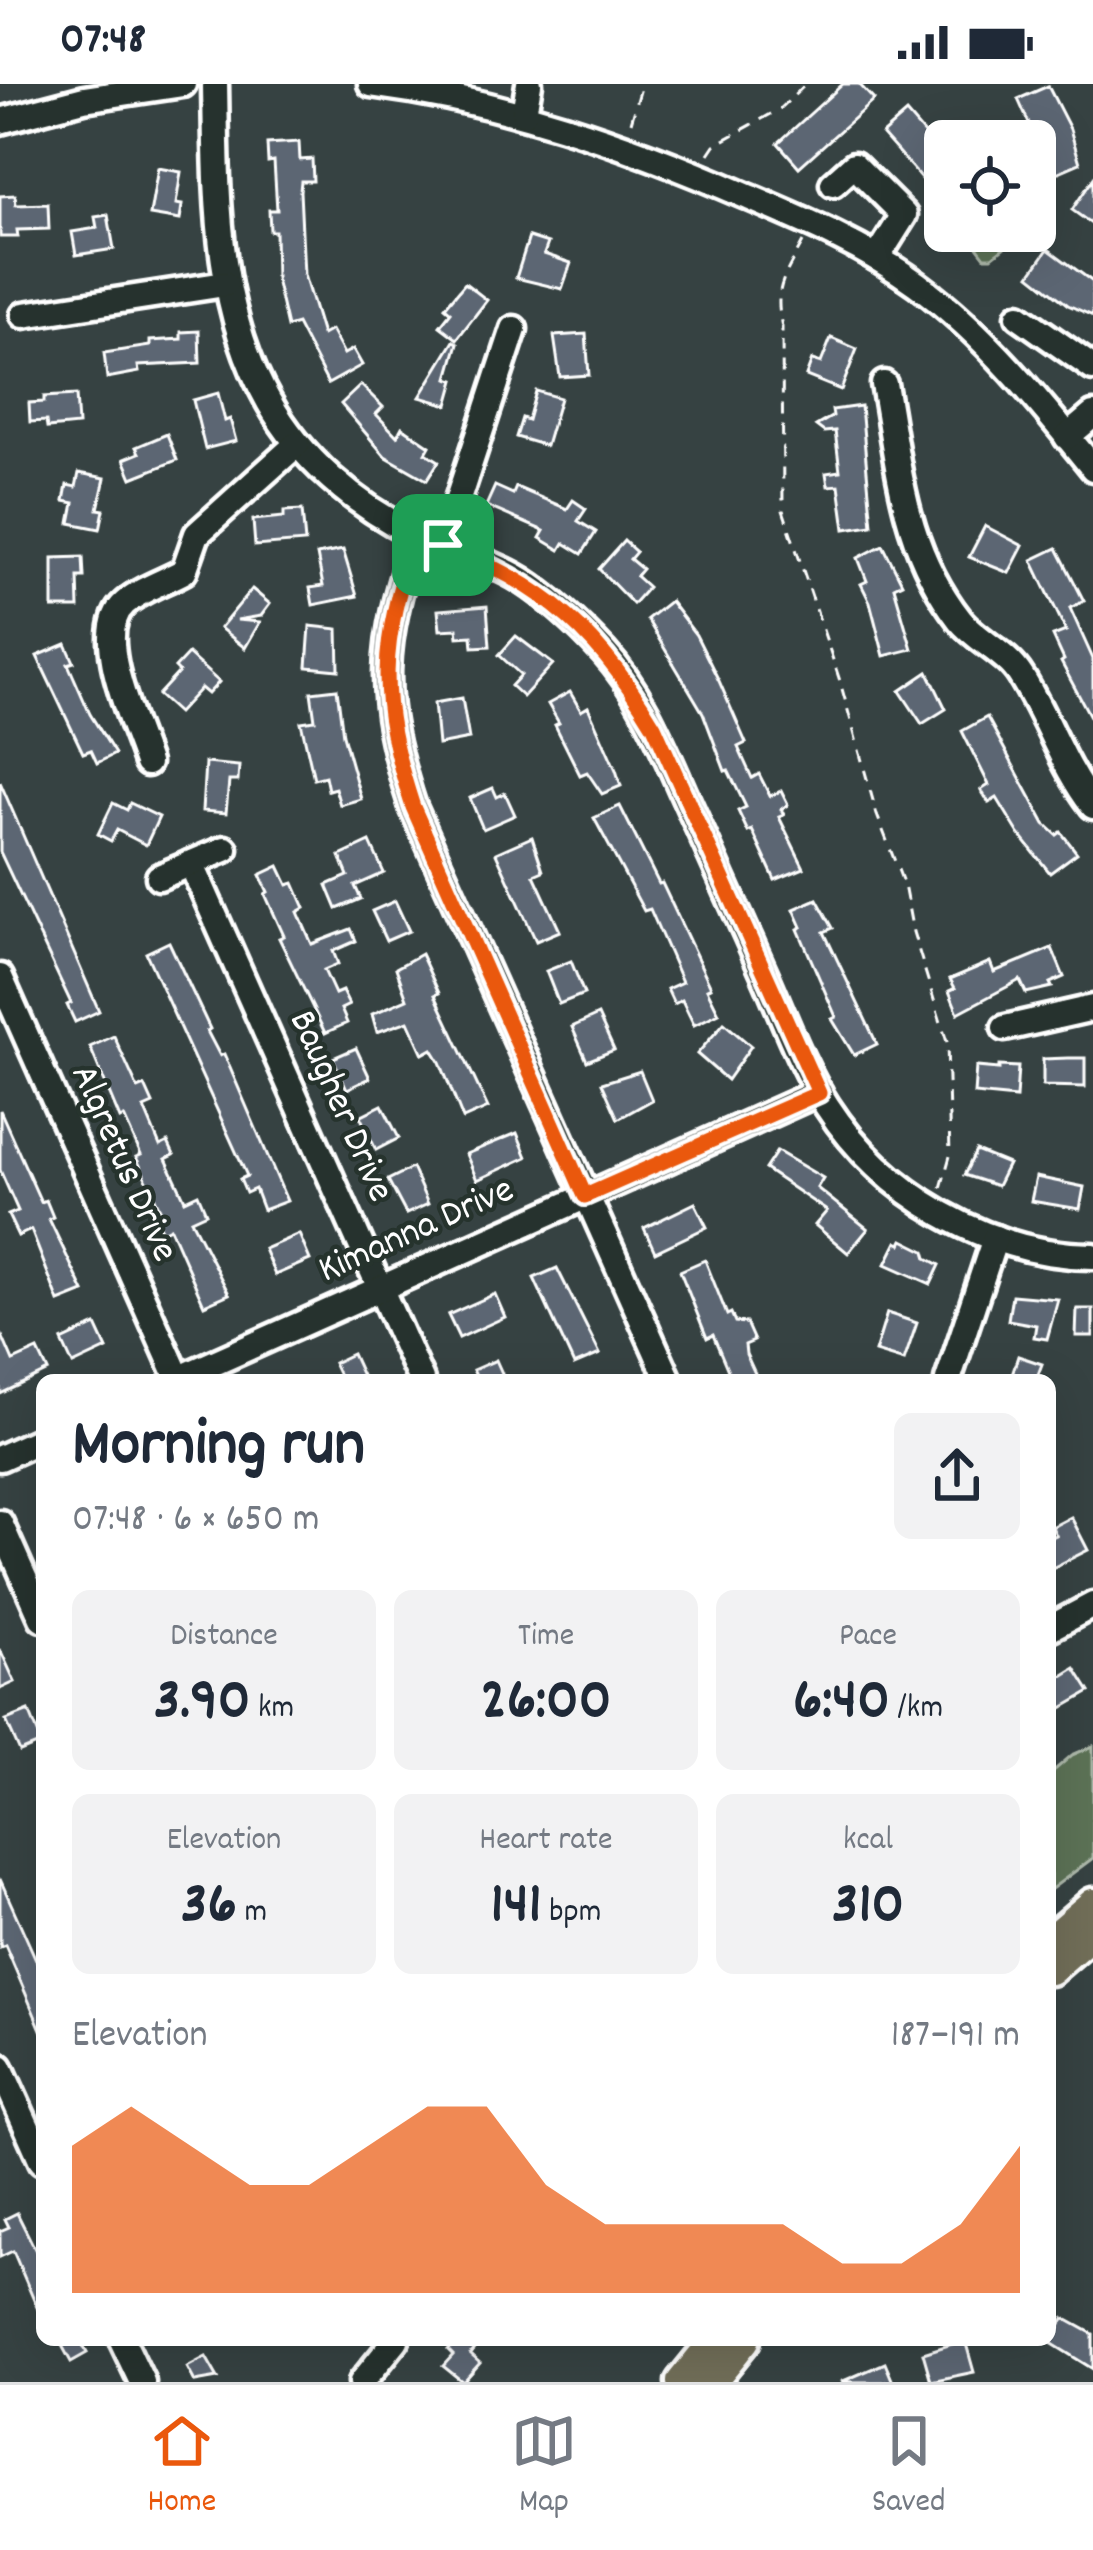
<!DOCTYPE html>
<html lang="en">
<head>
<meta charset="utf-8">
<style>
  body { margin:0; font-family:Dekko,sans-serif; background:#f2f2f3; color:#1f2937; height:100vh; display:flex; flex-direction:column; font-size:45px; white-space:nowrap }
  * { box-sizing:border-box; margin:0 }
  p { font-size:39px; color:#747a83 }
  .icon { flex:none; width:66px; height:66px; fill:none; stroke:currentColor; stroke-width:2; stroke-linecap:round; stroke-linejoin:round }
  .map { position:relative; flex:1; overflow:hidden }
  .sheet { position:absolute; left:36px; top:1290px; width:1020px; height:972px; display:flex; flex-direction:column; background:#fff; border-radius:18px; box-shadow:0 12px 48px #0002 }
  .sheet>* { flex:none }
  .tools { position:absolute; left:924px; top:36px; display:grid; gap:24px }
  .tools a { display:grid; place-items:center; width:132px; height:132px; border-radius:18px; background:#fff; box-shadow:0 12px 48px #0002; font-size:60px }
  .pin { position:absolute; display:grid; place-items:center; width:102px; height:102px; color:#fff; margin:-51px; border-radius:24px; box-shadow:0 6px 18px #0006 }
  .round { display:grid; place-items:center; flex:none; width:126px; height:126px; border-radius:18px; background:#f2f2f3 }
  .headline { display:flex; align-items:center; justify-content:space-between; height:204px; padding:0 36px }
  h1 { font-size:66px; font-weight:700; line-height:90px }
  .stats { display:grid; grid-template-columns:repeat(3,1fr); gap:18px; height:204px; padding:12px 36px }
  .stats div { display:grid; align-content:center; border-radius:18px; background:#f2f2f3; text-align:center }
  .stats b { font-size:60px; font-weight:700 }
  .stats small { font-size:33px; font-weight:400 }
  .stats p { font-size:33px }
  .chart { height:336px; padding:24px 36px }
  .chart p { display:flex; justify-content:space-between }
  .chart svg { width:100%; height:216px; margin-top:12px; fill:#ea580c; opacity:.7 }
  .status { display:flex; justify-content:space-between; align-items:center; height:84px; padding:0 60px; background:#fff; direction:ltr }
  .status svg { height:33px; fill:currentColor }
  .menu { display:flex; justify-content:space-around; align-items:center; height:168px; border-top:3px solid #e0e1e3; background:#fff; font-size:33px; color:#747a83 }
  .menu a { display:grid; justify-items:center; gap:6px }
  .menu .on { color:#ea580c }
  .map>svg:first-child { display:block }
  .green { fill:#5b7256; stroke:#adb8aa; stroke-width:3 }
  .building { fill:#5c6673; stroke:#fff; stroke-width:3 }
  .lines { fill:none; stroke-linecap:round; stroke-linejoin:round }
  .minor-casing { stroke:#fff; stroke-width:33 }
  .major-casing { stroke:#fff; stroke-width:39 }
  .path { stroke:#fff; stroke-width:3; stroke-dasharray:12 9; stroke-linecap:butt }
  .minor { stroke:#26332d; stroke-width:24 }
  .major { stroke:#716e59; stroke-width:30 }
  .route-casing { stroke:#fff; stroke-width:24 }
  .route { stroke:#ea580c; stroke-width:15 }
  .labels { text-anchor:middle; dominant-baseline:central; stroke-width:9; stroke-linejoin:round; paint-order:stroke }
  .street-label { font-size:39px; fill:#fff; stroke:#26332d }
</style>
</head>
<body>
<div class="status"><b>07:48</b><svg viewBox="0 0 49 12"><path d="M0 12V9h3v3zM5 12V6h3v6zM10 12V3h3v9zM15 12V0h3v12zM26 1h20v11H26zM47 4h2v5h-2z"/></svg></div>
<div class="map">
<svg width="1093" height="2298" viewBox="0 0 1093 2298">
  <rect width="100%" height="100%" fill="#364242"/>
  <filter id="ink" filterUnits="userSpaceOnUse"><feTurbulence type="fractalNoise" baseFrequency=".00833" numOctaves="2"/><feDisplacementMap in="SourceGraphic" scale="24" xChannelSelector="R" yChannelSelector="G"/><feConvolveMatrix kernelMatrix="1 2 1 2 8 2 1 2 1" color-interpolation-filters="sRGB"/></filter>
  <g filter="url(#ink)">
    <g class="green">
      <polygon points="973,147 1009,147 1015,155 992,173 985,173 968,151"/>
      <polygon points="1093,1662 1093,1774 1050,1806 1050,1690 1072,1671"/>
    </g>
    <g class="building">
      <polygon points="843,0 859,0 874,16 799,83 778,59"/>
      <polygon points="1048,2 1070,45 1080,79 1052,91 1018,15"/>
      <polygon points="906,29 945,74 945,104 936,111 882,50"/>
      <polygon points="299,58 300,76 312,75 313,97 301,97 300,107 304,191 322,251 331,246 344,270 353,265 362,281 328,300 297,240 287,243 276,195 275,147 270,147 269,126 277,126 274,77 268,78 267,60"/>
      <polygon points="158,84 181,88 176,120 182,121 180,136 150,131"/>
      <polygon points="1093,95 1093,141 1072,126"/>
      <polygon points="15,111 16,121 48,120 49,145 17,146 18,153 0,153 0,112"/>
      <polygon points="108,131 114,165 76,171 72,148 97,144 95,133"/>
      <polygon points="529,153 548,159 544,170 571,179 562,205 516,194"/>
      <polygon points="1048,165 1093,198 1093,232 1068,221 1030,191"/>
      <polygon points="465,199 487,216 457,255 440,242 451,228 445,223"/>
      <polygon points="199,247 200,279 138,282 139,288 107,294 104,269 150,262 150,257 181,255 181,248"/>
      <polygon points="586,250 589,291 560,293 554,252"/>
      <polygon points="831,254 857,265 841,306 806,292 812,276 821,279"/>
      <polygon points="454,257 458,259 448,294 455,296 448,321 420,313"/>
      <polygon points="361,301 383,323 376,330 397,352 402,343 430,362 426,369 439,377 427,396 385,372 341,320"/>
      <polygon points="536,307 560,314 546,362 516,353 522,334 528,336"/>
      <polygon points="218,309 225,337 230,335 236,357 205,365 193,316"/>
      <polygon points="76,311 78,341 47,344 46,337 30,338 29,319 44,318 44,313"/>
      <polygon points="861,322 872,441 845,445 839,401 828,402 826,389 840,387 835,347 824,348 816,342 833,332 832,326"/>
      <polygon points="167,350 177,376 132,394 124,375 139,369 136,363"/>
      <polygon points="79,389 105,394 98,425 104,426 100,445 70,439 74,419 64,417 67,401 76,403"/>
      <polygon points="495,402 513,410 516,403 567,425 573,416 586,425 578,437 596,448 582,470 564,459 560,466 540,454 544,447 486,422"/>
      <polygon points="302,426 305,458 255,462 253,436 284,433 284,427"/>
      <polygon points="985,442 1023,462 1009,489 969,473"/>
      <polygon points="624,457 636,468 630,475 642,485 636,492 648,503 633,520 599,485"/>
      <polygon points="883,461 902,499 894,503 912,565 884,572 870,518 861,500 867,497 858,474"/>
      <polygon points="1057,464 1084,517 1070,524 1093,575 1093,638 1061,578 1064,576 1053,552 1066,547 1032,476"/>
      <polygon points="343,466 357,512 313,521 310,504 323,502 317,471"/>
      <polygon points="83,473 84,493 78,493 79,524 53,524 53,474"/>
      <polygon points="252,505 270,520 261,532 237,536 260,538 245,564 220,544"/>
      <polygon points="670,517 696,551 719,597 746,659 738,663 752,694 759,690 770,712 781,707 788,721 781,725 784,731 779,733 804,784 775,796 752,746 748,748 738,727 746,723 728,686 725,687 703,629 647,535"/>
      <polygon points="487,522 490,562 473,563 472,552 458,553 457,545 440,546 438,526"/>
      <polygon points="310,542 338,545 339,586 307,583"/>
      <polygon points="516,552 553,580 523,613 511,602 521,591 499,571"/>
      <polygon points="66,560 74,578 68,580 90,630 115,670 97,679 91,666 83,669 37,572"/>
      <polygon points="188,570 219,598 208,610 201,604 178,629 158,611 179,588 175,584"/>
      <polygon points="928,588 946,625 922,640 900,607"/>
      <polygon points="337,605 343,651 361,715 340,721 335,704 328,706 325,692 314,695 301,638 315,636 311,608"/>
      <polygon points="570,608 581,627 588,623 616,686 621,702 602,710 587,688 580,691 555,641 559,639 548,620"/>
      <polygon points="462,614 469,655 438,661 434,619"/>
      <polygon points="987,633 1045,740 1057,751 1061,748 1077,769 1050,789 1019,750 997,714 989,719 981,706 989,701 962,647"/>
      <polygon points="205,679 239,682 238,697 229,697 226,729 202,727"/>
      <polygon points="0,698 99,927 75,938 67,921 71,919 0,768"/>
      <polygon points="493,704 497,713 505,709 515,731 483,745 470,714"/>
      <polygon points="113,719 127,726 130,719 159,733 146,761 117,746 111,757 98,750"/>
      <polygon points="620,722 659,800 662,799 711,903 707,905 719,929 694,941 682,916 674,920 667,905 682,898 650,825 644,827 594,734"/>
      <polygon points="532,753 543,787 534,791 560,847 536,857 496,769"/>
      <polygon points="370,758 384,789 355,802 361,815 337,825 327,801 348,792 340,772"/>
      <polygon points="279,782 288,801 294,799 305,824 298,828 312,860 351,845 356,857 333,867 338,880 324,886 335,910 342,907 349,921 341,925 347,939 325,949 279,854 284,852 265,810 268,808 260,791"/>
      <polygon points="817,815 833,844 824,848 877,960 854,971 832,935 836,933 798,845 802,843 794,825"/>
      <polygon points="395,817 409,847 386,857 372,827"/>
      <polygon points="169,858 210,945 207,947 220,972 224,970 287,1117 263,1126 255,1105 246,1109 240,1095 247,1092 146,869"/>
      <polygon points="1052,864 1064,893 1050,899 1052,903 1026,909 1020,896 958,929 949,907 955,904 950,895 990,878 994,888"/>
      <polygon points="421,870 439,909 435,911 488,1024 463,1035 440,978 432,965 423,970 408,937 377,948 372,930 407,915 396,884"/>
      <polygon points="571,877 584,910 559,920 546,887"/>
      <polygon points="598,931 614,966 587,977 572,943"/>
      <polygon points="724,939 751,962 727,996 697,970"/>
      <polygon points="114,952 138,1005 145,1002 153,1020 144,1024 160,1062 168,1058 174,1071 166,1075 185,1116 198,1110 206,1129 191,1136 229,1210 204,1221 170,1144 162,1148 154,1131 161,1127 136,1073 141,1071 124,1033 120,1035 90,963"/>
      <polygon points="356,964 370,994 347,1005 333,974"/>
      <polygon points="1068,974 1085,974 1085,1003 1043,1002 1043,975"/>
      <polygon points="999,982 1018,983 1016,1014 974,1010 976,983 999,985"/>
      <polygon points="640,987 652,1016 618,1035 602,999"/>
      <polygon points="382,1021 399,1054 376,1066 360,1032"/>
      <polygon points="0,1026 41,1118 46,1116 53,1133 49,1135 84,1208 59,1218 31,1146 18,1152 8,1131 18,1127 0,1086"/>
      <polygon points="517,1049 527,1073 477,1096 466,1070"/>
      <polygon points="777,1067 823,1094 817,1104 868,1145 848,1169 815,1141 827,1127 765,1085"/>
      <polygon points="976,1067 1008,1080 997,1102 964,1091"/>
      <polygon points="412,1084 428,1120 406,1130 388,1096"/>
      <polygon points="1036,1093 1084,1103 1080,1125 1031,1117"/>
      <polygon points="695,1119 707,1143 655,1168 644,1144"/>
      <polygon points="299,1150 310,1176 275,1191 264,1165"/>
      <polygon points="903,1156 925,1167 927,1174 940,1181 931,1200 886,1180 897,1158 901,1160"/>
      <polygon points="705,1176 727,1231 731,1229 735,1238 746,1239 754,1257 745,1261 746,1270 758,1296 732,1296 713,1251 707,1254 680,1187"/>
      <polygon points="557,1184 600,1270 574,1281 534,1194"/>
      <polygon points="495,1210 505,1233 459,1254 448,1231"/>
      <polygon points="1012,1211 1058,1215 1047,1255 1034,1253 1036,1241 1008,1236"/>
      <polygon points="1077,1225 1093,1225 1093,1252 1076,1252"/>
      <polygon points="887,1229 917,1239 904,1277 875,1268"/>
      <polygon points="96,1241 107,1265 73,1281 62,1257"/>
      <polygon points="0,1247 13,1277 38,1266 48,1287 0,1310"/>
      <polygon points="352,1270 364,1296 341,1296 333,1279"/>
      <polygon points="1018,1272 1042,1280 1036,1296 1010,1296"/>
      <polygon points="496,1276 505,1296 478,1296 473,1286"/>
      <polygon points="1071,1433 1088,1466 1050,1485 1050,1454 1056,1451 1052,1443"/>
      <polygon points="0,1565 15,1598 0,1605"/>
      <polygon points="1050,1579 1059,1594 1075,1584 1090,1608 1050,1631"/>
      <polygon points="29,1627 42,1659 20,1668 6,1636"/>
      <polygon points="0,1795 42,1889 42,1948 5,1861 0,1863"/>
      <polygon points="17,2129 42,2179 42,2235 13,2167 0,2173 0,2147 9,2143 5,2135"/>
      <polygon points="1064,2234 1093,2250 1093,2285 1051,2259"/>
      <polygon points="59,2256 80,2256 87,2269 71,2278"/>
      <polygon points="457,2256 474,2265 470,2270 480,2279 463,2298 443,2282 453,2271 448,2266"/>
      <polygon points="965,2256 974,2288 931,2297 923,2269"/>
      <polygon points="206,2273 218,2294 195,2298 187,2283"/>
      <polygon points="885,2279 893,2298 841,2298"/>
    </g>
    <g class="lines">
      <defs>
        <g id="minor">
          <path d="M215,0c2,108 -1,221 54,318 32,57 86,103 145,132 35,18 74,25 108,46 31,20 57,45 82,72 39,42 60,98 83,149 26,58 52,116 78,174 19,43 36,91 62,131 57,88 160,149 266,150"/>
          <path d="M371,0c131,17 254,59 375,112 59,25 119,50 171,88 69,51 123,118 176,184"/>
          <polyline points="524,29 529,0"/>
          <polyline points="0,37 84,15 183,0"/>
          <polyline points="833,100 854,81 904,131 877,174"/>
          <polyline points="24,231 225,200"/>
          <polyline points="1019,232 1093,284"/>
          <path d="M884,300c16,87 19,163 76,236 17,21 47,33 61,56 27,43 41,90 72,130"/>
          <polyline points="1067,353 1093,331"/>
          <path d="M416,451c-36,112 -40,159 -3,272l256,573"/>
          <polyline points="443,461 514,245"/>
          <path d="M147,679c-12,-38 -57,-130 -22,-160 16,-14 41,-22 59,-32l13,-37 100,-90"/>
          <polyline points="191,779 421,1296"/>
          <polyline points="159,793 225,765"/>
          <polyline points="0,893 179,1296"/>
          <polyline points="1005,944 1093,924"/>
          <polyline points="176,1296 819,1008"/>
          <polyline points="948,1296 995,1154"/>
          <polyline points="0,1374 42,1355"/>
          <polyline points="0,1439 42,1534"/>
          <polyline points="1050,1544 1093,1521"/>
          <polyline points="0,1983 42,2077"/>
          <polyline points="122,2256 142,2298"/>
          <polyline points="362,2298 396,2256"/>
        </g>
        <g id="major">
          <polyline points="1050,1857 1093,1820"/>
          <polyline points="1050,1885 1093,1848"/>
          <polyline points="682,2298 716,2256"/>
          <polyline points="710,2298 744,2256"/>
        </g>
      </defs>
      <use href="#minor" class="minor-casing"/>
      <use href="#major" class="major-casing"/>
      <g class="path">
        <polyline points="631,38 642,0"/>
        <polyline points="709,70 715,61 780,25 806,0"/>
        <path d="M803,158c-18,34 -30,45 -21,85l1,183 56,168 38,137 27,70 9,47 34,110 3,114 -9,32"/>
      </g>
      <use href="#minor" class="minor"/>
      <use href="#major" class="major"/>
    </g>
  </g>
  <g class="lines" filter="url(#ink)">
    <defs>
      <path id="route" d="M416,451c117,42 173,83 238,191l165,367 -234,103 -172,-389c-37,-113 -33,-160 3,-272z"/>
    </defs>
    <use href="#route" class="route-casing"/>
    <use href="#route" class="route"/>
  </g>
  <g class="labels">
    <g class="street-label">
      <text transform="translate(339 1023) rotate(66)">Baugher Drive</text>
      <text transform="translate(122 1080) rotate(66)">Algretus Drive</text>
      <text transform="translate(417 1148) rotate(-24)">Kimanna Drive</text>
    </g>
  </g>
</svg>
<div class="tools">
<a><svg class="icon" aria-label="locate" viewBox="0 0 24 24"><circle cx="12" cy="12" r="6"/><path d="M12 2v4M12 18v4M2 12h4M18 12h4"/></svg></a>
</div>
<div class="pin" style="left:443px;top:461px;background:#1e9e55"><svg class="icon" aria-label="arrive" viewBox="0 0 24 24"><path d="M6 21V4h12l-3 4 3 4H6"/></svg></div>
<section class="sheet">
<div class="headline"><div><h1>Morning run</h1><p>07:48 · 6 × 650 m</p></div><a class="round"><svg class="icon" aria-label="share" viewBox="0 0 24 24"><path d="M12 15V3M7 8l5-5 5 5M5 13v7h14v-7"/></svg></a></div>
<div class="stats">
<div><p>Distance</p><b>3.90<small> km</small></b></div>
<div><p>Time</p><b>26:00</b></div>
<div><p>Pace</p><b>6:40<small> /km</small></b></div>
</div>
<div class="stats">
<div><p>Elevation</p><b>36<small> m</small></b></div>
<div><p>Heart rate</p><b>141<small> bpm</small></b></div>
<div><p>kcal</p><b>310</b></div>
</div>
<div class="chart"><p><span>Elevation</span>187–191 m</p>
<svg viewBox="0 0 160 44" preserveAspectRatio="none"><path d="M0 44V14L10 6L20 14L30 22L40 22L50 14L60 6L70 6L80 22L90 30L100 30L110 30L120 30L130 38L140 38L150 30L160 14V44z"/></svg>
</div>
</section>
</div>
<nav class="menu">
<a class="on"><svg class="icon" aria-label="home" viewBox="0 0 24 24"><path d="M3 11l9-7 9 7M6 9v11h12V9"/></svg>Home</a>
<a><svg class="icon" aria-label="map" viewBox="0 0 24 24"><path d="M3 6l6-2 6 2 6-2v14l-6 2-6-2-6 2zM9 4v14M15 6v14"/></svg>Map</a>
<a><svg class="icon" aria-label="saved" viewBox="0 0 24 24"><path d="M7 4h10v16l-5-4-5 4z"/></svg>Saved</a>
</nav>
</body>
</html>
